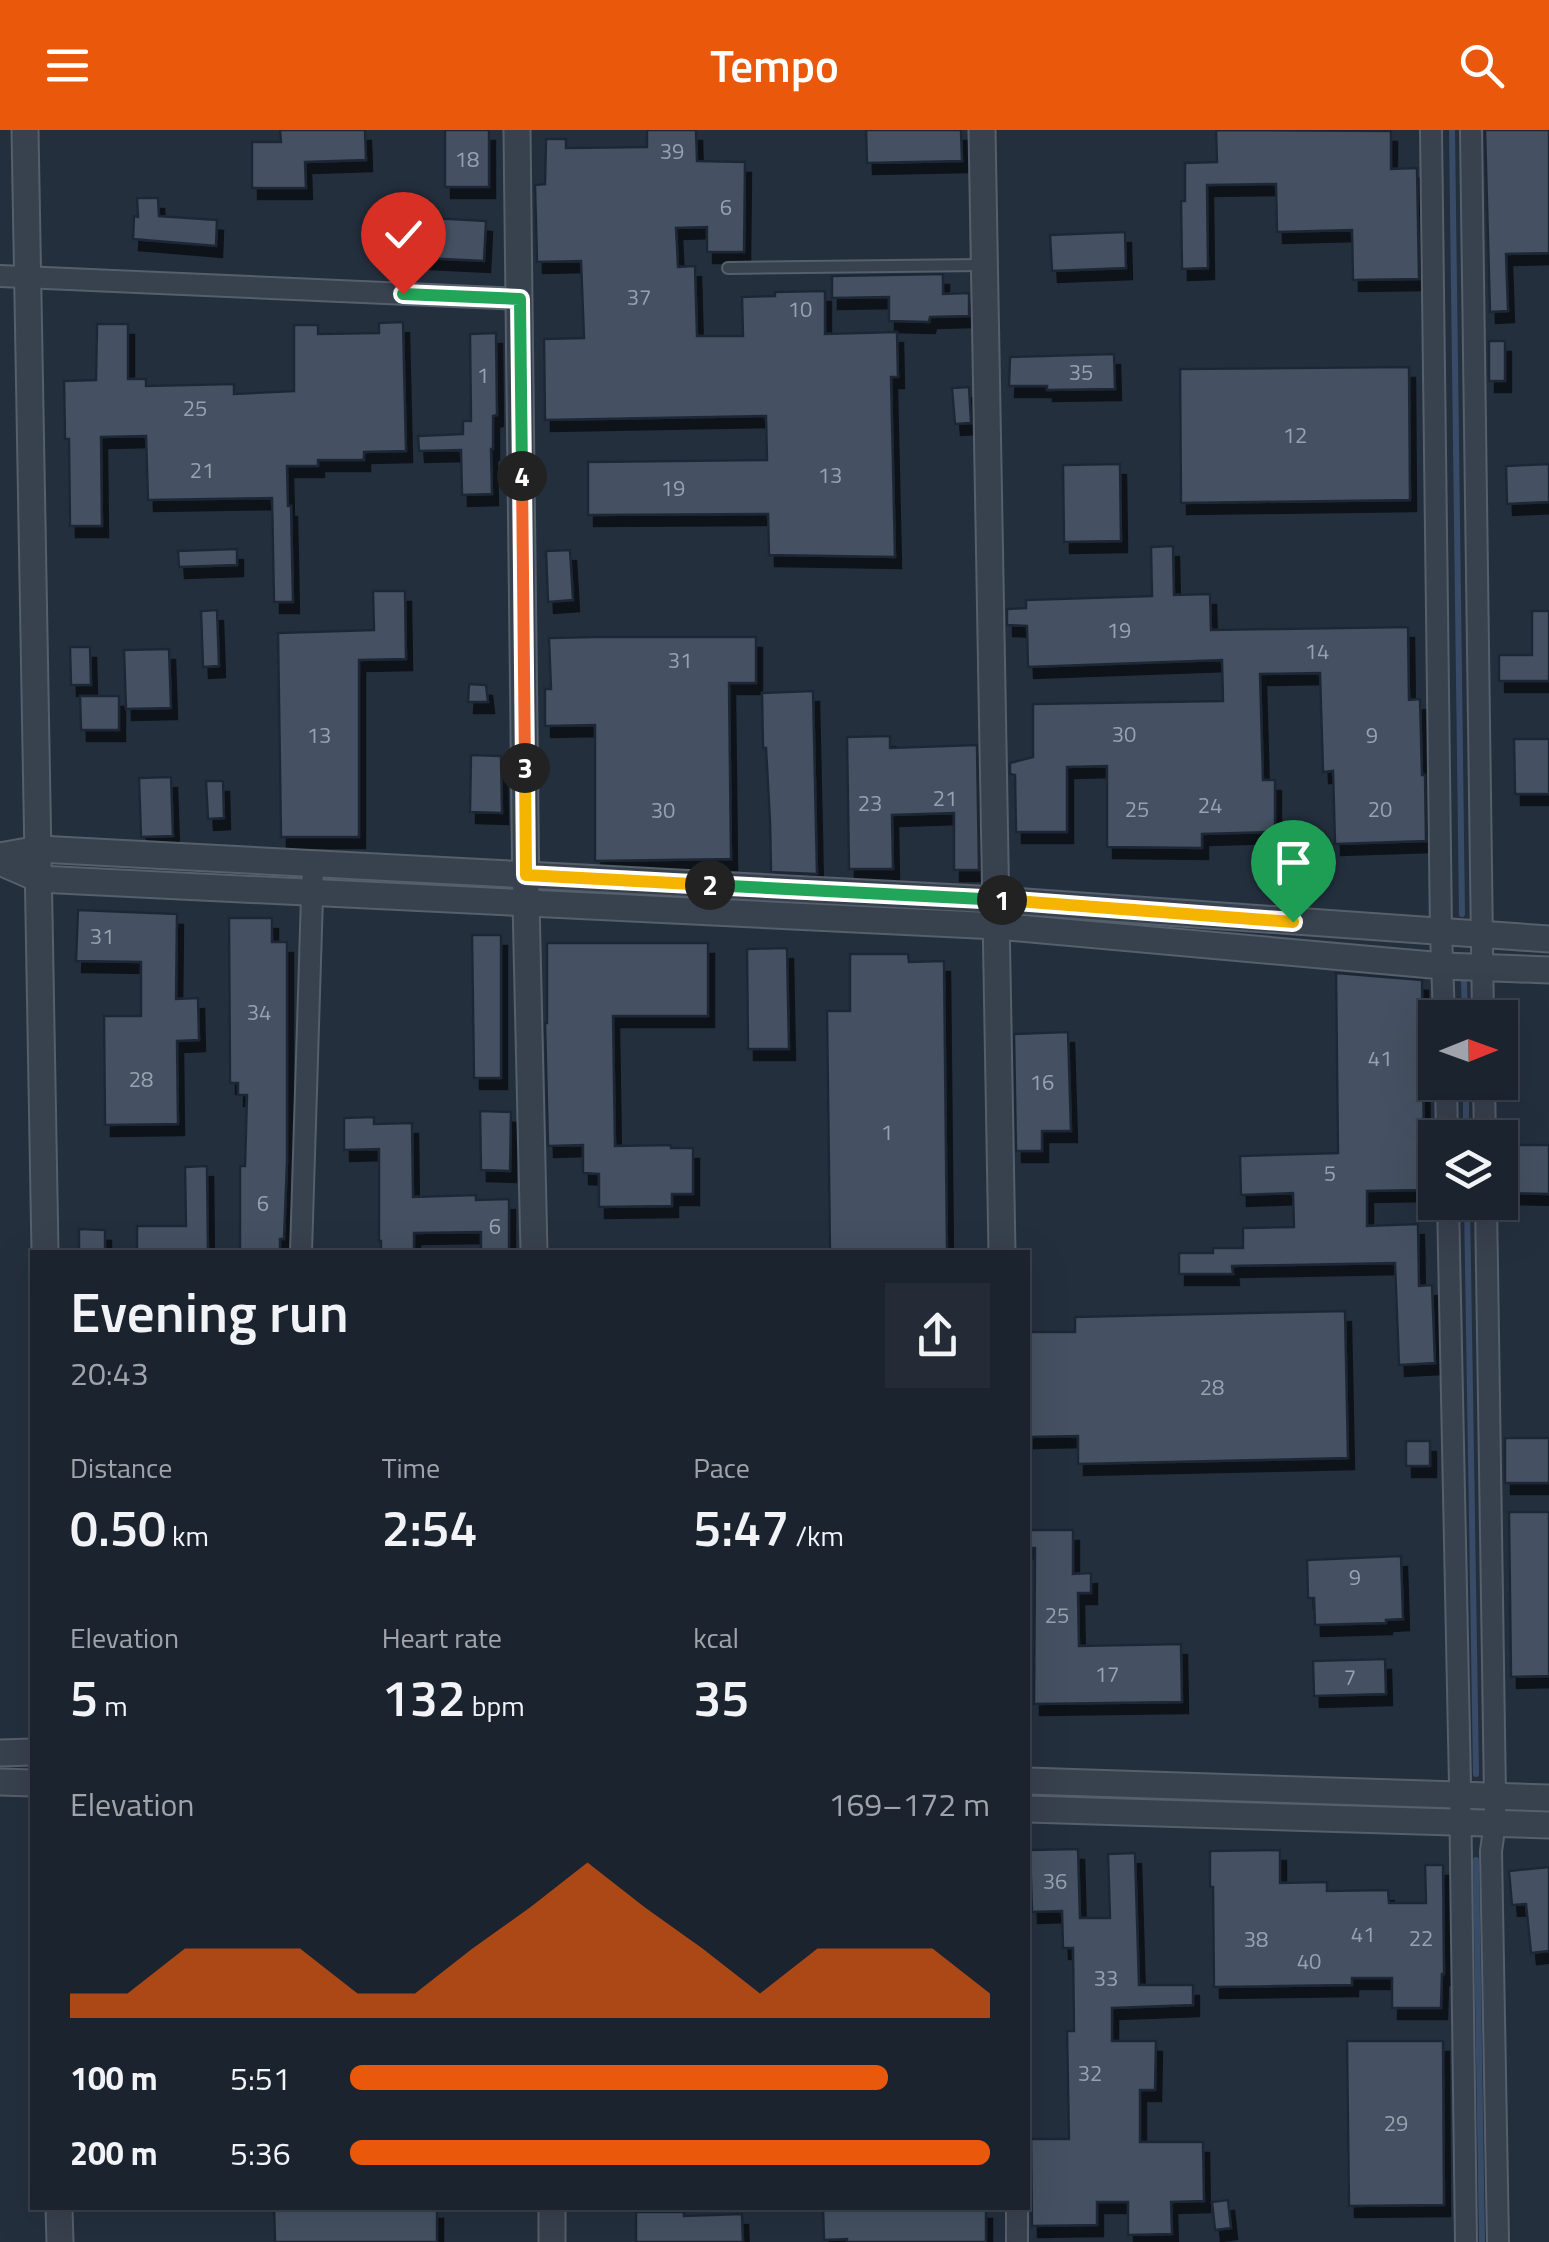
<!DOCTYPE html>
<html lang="en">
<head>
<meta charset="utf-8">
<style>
  body { margin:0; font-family:"Titillium Web",sans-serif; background:#242b36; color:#f1f3f6; height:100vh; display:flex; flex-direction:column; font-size:38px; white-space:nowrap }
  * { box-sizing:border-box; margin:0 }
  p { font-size:32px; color:#a0a4aa }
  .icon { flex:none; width:55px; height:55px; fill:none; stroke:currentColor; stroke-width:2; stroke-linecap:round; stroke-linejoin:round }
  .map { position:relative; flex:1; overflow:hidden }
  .details { position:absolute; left:30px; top:1120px; width:1000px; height:960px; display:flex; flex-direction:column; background:#1b232e; border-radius:0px; box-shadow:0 10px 40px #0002,0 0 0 2px #39404a }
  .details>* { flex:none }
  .needle { width:65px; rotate:89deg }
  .fabs { position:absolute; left:1418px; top:870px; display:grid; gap:20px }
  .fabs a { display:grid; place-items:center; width:100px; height:100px; border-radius:0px; background:#1b232e; box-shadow:0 10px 40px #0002,0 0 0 2px #39404a; font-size:50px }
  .pin { position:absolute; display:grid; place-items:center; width:85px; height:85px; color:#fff; margin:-102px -42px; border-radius:50% 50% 50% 0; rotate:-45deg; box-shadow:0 0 10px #0007 }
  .pin .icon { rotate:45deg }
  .km { position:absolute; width:50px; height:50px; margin:-25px; border-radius:50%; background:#222; color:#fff; font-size:28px; line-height:50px; text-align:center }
  .round { display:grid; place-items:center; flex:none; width:105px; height:105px; border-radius:0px; background:#242b36 }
  .overview { display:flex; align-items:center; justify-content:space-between; height:170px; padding:0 40px }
  h1 { font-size:55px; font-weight:600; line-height:75px }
  .stats { display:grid; grid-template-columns:repeat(3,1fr); gap:15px; height:170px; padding:10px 40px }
  .stats div { display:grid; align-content:center }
  .stats b { font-size:50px; font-weight:600 }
  .stats small { font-size:28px; font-weight:400 }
  .stats p { font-size:28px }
  .chart { height:280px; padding:20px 40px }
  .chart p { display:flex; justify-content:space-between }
  .chart svg { width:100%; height:180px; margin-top:10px; fill:#ea580c; opacity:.7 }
  ul { padding:0 40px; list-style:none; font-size:32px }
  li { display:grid; grid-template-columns:160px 120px 1fr; align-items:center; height:75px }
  li i { height:25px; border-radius:12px; background:#ea580c }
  header { display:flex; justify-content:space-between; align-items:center; height:130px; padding:0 40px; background:#ea580c; color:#fff; font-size:45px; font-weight:600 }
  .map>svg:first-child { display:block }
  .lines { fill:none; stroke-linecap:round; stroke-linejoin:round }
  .stream { stroke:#394c67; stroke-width:6 }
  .building { fill:#455162; stroke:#1f2835; stroke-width:2.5; filter:url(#shadow) }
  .service-casing { stroke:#565f6c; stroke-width:14 }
  .minor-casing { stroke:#565f6c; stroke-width:24 }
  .tertiary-casing { stroke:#565f6c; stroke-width:29 }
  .service { stroke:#38414e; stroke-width:10 }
  .minor { stroke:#38414e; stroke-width:20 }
  .tertiary { stroke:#38414e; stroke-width:25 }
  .split-1-casing { stroke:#fff; stroke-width:20 }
  .split-2-casing { stroke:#fff; stroke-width:20 }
  .split-3-casing { stroke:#fff; stroke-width:20 }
  .split-4-casing { stroke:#fff; stroke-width:20 }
  .split-5-casing { stroke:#fff; stroke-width:20 }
  .split-1 { stroke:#f5b400; stroke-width:12 }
  .split-2 { stroke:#22a559; stroke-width:12 }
  .split-3 { stroke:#f5b400; stroke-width:12 }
  .split-4 { stroke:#f0652b; stroke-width:12 }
  .split-5 { stroke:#22a559; stroke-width:12 }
  .labels { text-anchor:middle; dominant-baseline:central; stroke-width:9; stroke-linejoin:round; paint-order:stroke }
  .number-label { font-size:22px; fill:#98a1af }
</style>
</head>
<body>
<header><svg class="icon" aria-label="menu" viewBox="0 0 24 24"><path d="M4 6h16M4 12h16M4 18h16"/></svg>Tempo<svg class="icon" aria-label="search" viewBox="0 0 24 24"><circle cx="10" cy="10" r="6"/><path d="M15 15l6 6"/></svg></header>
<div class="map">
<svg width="1549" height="2112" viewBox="0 0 1549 2112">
  <defs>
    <filter id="shadow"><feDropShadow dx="6" dy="11" stdDeviation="0" flood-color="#0009"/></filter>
  </defs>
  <rect width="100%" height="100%" fill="#242f3e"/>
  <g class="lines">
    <g class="stream">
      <polyline points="1452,0 1462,784"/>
      <polyline points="1464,851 1465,888"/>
      <polyline points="1466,952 1466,1008"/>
      <polyline points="1467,1072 1476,1644"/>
      <polyline points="1476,1730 1482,2112"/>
    </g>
  </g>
  <g class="building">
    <polygon points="280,0 365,0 366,30 305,32 306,58 252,58 252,12 281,12"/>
    <rect x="445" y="0" width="44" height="57"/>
    <polygon points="647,0 696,0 697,31 745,32 744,122 707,122 707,97 676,98 678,137 695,136 697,206 743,206 742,167 775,166 775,162 825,161 825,204 897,202 898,247 891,247 895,427 769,425 768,384 588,385 588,332 767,330 766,286 545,290 544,209 584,208 581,131 537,132 535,55 545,54 546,9 566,9 566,18 647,17"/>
    <polygon points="866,0 961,0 962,31 867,33"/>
    <polygon points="1216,0 1391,1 1391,39 1417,38 1419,149 1353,150 1352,100 1277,102 1276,54 1207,55 1208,138 1182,139 1181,71 1185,71 1185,33 1217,32"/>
    <polygon points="1485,0 1549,0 1549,123 1506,124 1508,181 1490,182"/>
    <polygon points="137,68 158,68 159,86 217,90 216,116 133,109 134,86 138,87"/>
    <polygon points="380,82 415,84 415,87 486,91 484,131 424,128 424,116 379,114"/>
    <polygon points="1125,102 1126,138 1052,141 1050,105"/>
    <polygon points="943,144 943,164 969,163 969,186 930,187 929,192 889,191 889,167 832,168 832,146"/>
    <polygon points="403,192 406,321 364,322 364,330 318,330 318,336 287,336 288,376 291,376 293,472 274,472 272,368 148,370 146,306 101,307 102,396 70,396 69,309 65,309 64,251 96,250 97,194 128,194 128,249 146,249 146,256 234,254 234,264 294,261 294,195 318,195 318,204 379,203 379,193"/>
    <polygon points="496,203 497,285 493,286 493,319 491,319 492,364 462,365 461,320 419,321 418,306 463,304 463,291 471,291 470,204"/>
    <rect x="1489" y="211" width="16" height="40"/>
    <polygon points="1114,224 1115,259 1047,260 1047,256 1009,256 1010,227"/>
    <polygon points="1409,237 1410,370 1181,373 1180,239"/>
    <polygon points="969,257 971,293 955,294 952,258"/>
    <polygon points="1120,334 1121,411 1064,412 1063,335"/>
    <polygon points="1549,334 1549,372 1507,374 1506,336"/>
    <polygon points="1173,416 1174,465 1210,464 1211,500 1408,497 1409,570 1420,569 1422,645 1425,645 1426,711 1335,714 1333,641 1323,642 1320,543 1260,544 1263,650 1275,650 1275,702 1202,704 1202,718 1107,717 1107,636 1067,637 1067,702 1016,702 1015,645 1010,644 1010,633 1033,627 1033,574 1223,571 1222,530 1028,537 1027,496 1007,495 1007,479 1026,478 1026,470 1152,466 1151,417"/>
    <polygon points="237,419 237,435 179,437 178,421"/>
    <polygon points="570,420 573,470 548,472 546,421"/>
    <polygon points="373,461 405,461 406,529 359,530 359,707 281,707 278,503 374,500"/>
    <polygon points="217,480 219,536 203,537 201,481"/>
    <polygon points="1532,481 1549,481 1549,551 1499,551 1499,525 1532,525"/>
    <polygon points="595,507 756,507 756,553 729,553 731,729 595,731 595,595 545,596 545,559 551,559 549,508"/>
    <polygon points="70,517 90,517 91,555 71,555"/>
    <polygon points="169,519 171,578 126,579 124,520"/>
    <polygon points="469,554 486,555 488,572 468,572"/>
    <polygon points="813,561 817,744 771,742 770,691 766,618 763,618 762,563"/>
    <polygon points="80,566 119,566 119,600 81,600"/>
    <polygon points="890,606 890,618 977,615 979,740 954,740 954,683 892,685 893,739 849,739 847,607"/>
    <polygon points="1514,609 1549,609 1549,664 1515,664"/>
    <polygon points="471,625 501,626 502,683 470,682"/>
    <polygon points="171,647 173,706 141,707 139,648"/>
    <polygon points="206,651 223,651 224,688 208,689"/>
    <polygon points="78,780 177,784 176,869 198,868 199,910 177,911 178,994 105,995 104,886 141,886 141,832 76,831"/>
    <polygon points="229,788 272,788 272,812 287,812 287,1031 284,1109 280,1109 280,1122 240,1122 240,1036 245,1036 247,965 238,965 238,953 230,953"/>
    <polygon points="472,805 501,805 501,948 474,948"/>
    <polygon points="547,813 708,813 708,886 613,886 615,1016 671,1015 671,1018 693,1018 693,1064 672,1064 672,1076 599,1077 599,1044 583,1043 583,1015 548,1016 545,893 547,893"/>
    <polygon points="787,818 789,919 748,919 747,819"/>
    <polygon points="850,824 908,824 909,832 944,831 947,1122 830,1122 827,881 850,881"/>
    <polygon points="1336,843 1422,850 1424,1013 1419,1013 1421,1060 1367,1061 1367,1096 1418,1094 1419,1156 1432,1155 1435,1233 1399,1235 1395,1133 1232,1136 1233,1144 1179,1144 1179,1123 1213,1123 1213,1118 1243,1118 1243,1098 1294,1097 1293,1063 1241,1065 1240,1026 1338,1023"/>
    <polygon points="1068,902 1071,1001 1042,1001 1042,1021 1016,1021 1014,904"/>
    <polygon points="480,981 511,982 510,1041 481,1040"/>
    <polygon points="374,987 374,994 412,993 413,1067 476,1065 476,1070 509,1069 509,1122 481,1122 481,1102 414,1103 414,1122 381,1122 381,1111 379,1111 379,1019 344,1020 344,988"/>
    <polygon points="1508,1015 1549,1015 1549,1064 1507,1063"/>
    <polygon points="207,1036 208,1122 137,1122 137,1096 186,1096 185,1037"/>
    <polygon points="79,1099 105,1100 105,1122 79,1122"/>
    <polygon points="1345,1181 1348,1328 1078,1334 1078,1306 1028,1307 1028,1202 1075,1202 1075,1187"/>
    <rect x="1505" y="1308" width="44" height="45"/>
    <rect x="1406" y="1311" width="24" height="25"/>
    <polygon points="1509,1382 1549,1382 1549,1546 1511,1547"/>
    <polygon points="1028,1400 1073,1400 1073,1444 1091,1443 1091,1463 1078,1463 1079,1516 1181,1514 1182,1572 1034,1574 1035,1418 1028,1418"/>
    <polygon points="1401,1426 1403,1489 1386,1490 1386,1493 1315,1495 1314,1468 1308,1468 1307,1430"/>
    <polygon points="1385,1529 1386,1564 1314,1566 1313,1531"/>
    <polygon points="1078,1719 1080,1788 1110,1788 1108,1724 1135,1723 1139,1855 1193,1855 1193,1875 1112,1878 1112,1911 1156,1911 1155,1960 1140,1960 1140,2012 1203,2012 1204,2071 1171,2072 1172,2104 1128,2105 1128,2072 1097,2072 1097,2095 1032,2096 1031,2009 1069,2009 1067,1901 1074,1901 1073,1818 1063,1818 1062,1781 1032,1782 1030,1720"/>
    <polygon points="1280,1720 1280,1753 1327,1752 1327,1761 1388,1760 1389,1773 1426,1773 1425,1735 1443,1735 1444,1844 1442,1844 1441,1878 1392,1878 1392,1848 1352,1848 1352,1855 1214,1857 1213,1757 1210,1757 1210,1721"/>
    <polygon points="1549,1737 1549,1821 1531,1823 1526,1774 1512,1775 1509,1741"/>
    <polygon points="1347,1911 1443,1911 1444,2075 1349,2076"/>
    <polygon points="1228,2070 1231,2098 1215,2100 1212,2072"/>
    <polygon points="274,2078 437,2078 437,2112 275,2112"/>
    <polygon points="823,2078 986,2078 986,2112 847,2112 847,2109 824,2110"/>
    <polygon points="636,2082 684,2082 684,2086 742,2084 743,2112 636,2112"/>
  </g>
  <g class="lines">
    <defs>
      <polyline id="service" points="728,138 982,135"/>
      <g id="minor">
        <polyline points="1431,0 1441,803 1444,888"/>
        <polyline points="1471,0 1483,888"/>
        <polyline points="0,146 520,169"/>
        <polyline points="1446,952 1447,1008"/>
        <polyline points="1484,952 1485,1008"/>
        <polyline points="1448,1072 1460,1655 1466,2112"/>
        <polyline points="1486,1072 1495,1667 1495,1693 1491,1721 1498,2112"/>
        <polyline points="301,1122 313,734"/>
        <polyline points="1017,2078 1017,2112"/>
      </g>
      <g id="tertiary">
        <polyline points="25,0 45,1122"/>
        <polyline points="517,0 526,772 534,1122"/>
        <polyline points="982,0 1002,1122"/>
        <polyline points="0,726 39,719 997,770 1549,809"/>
        <polyline points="0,732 39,749 997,796 1443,836 1549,840"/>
        <polyline points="0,1623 32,1622"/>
        <polyline points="1028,1651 1549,1668"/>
        <polyline points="0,1652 32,1653"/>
        <polyline points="1028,1679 1549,1695"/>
        <polyline points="59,2078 60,2112"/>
        <polyline points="552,2078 552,2112"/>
      </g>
    </defs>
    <use href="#service" class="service-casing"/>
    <use href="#minor" class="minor-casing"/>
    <use href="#tertiary" class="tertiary-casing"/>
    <use href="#service" class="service"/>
    <use href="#minor" class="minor"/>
    <use href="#tertiary" class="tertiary"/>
  </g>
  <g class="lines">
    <defs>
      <polyline id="split-1" points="1002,770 1293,792"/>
      <polyline id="split-2" points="710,755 1002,770"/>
      <polyline id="split-3" points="525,638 526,745 710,755"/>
      <polyline id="split-4" points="522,346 525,638"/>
      <polyline id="split-5" points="403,164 520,169 522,346"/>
    </defs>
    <use href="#split-1" class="split-1-casing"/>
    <use href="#split-2" class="split-2-casing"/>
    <use href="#split-3" class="split-3-casing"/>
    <use href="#split-4" class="split-4-casing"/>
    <use href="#split-5" class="split-5-casing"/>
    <use href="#split-1" class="split-1"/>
    <use href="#split-2" class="split-2"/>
    <use href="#split-3" class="split-3"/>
    <use href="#split-4" class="split-4"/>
    <use href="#split-5" class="split-5"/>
  </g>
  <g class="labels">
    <g class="number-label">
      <text x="672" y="21">39</text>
      <text x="467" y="29">18</text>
      <text x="726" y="77">6</text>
      <text x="639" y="167">37</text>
      <text x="800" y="179">10</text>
      <text x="1081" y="242">35</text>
      <text x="483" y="245">1</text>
      <text x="195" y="278">25</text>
      <text x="1295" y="305">12</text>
      <text x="202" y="340">21</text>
      <text x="830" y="345">13</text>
      <text x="673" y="358">19</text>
      <text x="1119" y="500">19</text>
      <text x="1317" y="521">14</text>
      <text x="680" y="530">31</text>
      <text x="1124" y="604">30</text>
      <text x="319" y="605">13</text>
      <text x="1372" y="605">9</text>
      <text x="945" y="668">21</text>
      <text x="870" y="673">23</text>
      <text x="1210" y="675">24</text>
      <text x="1137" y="679">25</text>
      <text x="1380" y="679">20</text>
      <text x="663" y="680">30</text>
      <text x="102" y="806">31</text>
      <text x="259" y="882">34</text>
      <text x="1380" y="928">41</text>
      <text x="141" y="949">28</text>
      <text x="1042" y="952">16</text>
      <text x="887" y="1002">1</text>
      <text x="1330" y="1043">5</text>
      <text x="263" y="1073">6</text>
      <text x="495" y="1096">6</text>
      <text x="1212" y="1257">28</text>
      <text x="1355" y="1447">9</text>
      <text x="1057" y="1485">25</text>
      <text x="1107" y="1544">17</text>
      <text x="1350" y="1547">7</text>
      <text x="1055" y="1751">36</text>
      <text x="1363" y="1804">41</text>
      <text x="1421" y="1808">22</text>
      <text x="1256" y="1809">38</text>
      <text x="1309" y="1831">40</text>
      <text x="1106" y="1848">33</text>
      <text x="1090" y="1943">32</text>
      <text x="1396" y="1993">29</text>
    </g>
  </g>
</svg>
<div class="fabs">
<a><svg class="needle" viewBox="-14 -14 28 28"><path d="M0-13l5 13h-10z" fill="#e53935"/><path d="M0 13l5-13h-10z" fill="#a0a4aa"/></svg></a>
<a><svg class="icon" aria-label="layers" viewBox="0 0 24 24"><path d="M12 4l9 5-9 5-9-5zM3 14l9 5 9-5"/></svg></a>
</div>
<div class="pin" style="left:1293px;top:792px;background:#1e9e55"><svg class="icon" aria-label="arrive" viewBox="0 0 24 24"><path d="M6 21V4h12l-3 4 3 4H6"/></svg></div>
<div class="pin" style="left:403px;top:164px;background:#d93025"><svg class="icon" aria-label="check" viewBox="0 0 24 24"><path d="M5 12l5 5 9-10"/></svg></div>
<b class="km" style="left:1002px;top:770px">1</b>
<b class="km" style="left:710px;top:755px">2</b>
<b class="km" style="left:525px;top:638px">3</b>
<b class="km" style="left:522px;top:346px">4</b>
<section class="details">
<div class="overview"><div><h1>Evening run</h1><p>20:43</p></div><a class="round"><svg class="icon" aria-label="share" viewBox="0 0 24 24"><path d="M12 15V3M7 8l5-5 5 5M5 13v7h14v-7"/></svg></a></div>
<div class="stats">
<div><p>Distance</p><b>0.50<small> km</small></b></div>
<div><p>Time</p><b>2:54</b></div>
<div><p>Pace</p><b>5:47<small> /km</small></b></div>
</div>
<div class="stats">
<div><p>Elevation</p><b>5<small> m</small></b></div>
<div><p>Heart rate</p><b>132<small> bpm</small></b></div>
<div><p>kcal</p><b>35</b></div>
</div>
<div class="chart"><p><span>Elevation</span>169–172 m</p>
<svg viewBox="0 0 160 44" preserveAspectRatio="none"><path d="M0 44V38L10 38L20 27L30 27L40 27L50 38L60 38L70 27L80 17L90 6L100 17L110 27L120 38L130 27L140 27L150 27L160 38V44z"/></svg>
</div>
<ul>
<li><b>100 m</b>5:51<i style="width:84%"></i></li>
<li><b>200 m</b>5:36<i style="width:100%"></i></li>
</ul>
</section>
</div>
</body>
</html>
